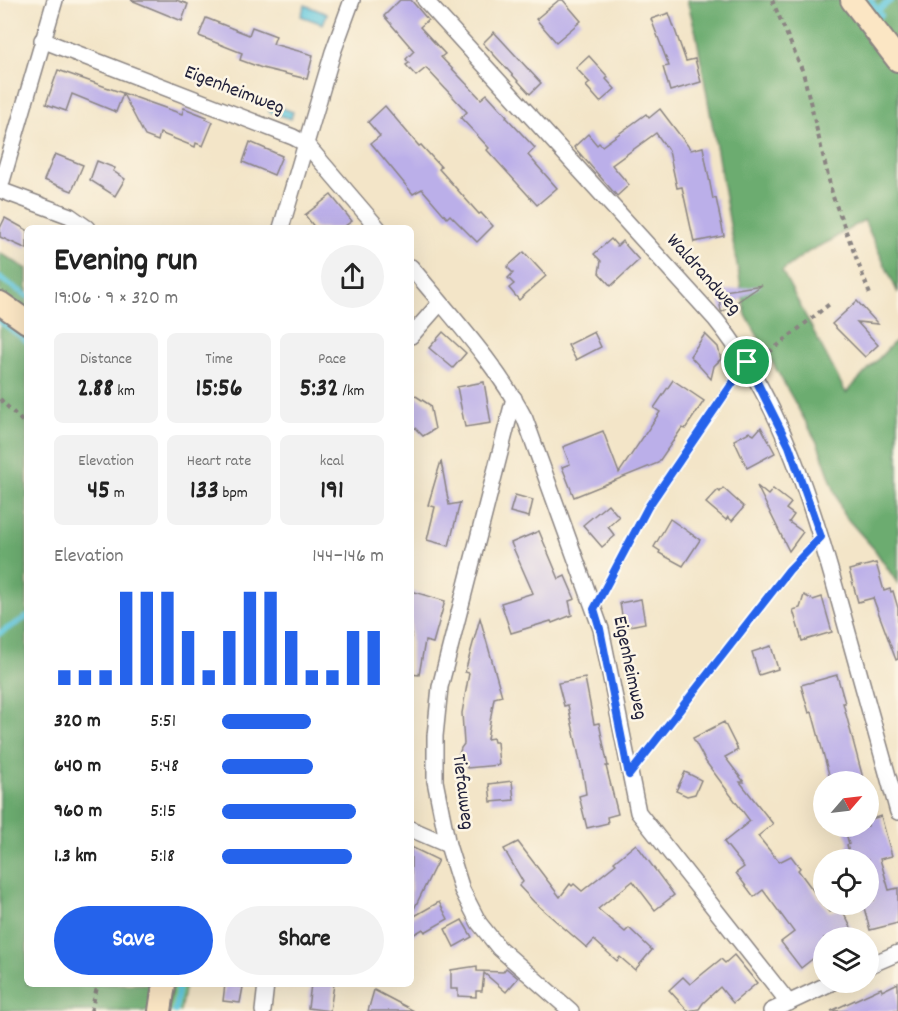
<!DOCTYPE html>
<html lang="en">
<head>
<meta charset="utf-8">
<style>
  body { margin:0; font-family:Dekko,sans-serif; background:#f2f2f2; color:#222; height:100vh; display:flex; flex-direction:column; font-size:22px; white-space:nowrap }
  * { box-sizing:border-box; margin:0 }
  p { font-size:20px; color:#767676 }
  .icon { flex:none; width:33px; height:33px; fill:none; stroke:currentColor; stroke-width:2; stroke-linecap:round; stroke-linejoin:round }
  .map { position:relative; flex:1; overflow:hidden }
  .side { position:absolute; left:24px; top:225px; width:390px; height:762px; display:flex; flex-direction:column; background:#fff; border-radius:9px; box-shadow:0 6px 24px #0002 }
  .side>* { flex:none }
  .needle { width:39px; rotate:62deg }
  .controls { position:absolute; left:813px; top:771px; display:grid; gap:12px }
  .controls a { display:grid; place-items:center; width:66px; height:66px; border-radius:50%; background:#fff; box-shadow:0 6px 24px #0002; font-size:30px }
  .pin { position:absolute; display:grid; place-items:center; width:51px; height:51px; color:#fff; margin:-26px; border:3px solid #fff; border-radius:50%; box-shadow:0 2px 6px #0007 }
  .round { display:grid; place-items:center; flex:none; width:63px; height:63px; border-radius:32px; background:#f2f2f2 }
  .head { display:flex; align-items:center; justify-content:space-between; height:102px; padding:0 30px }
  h1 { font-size:33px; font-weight:700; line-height:45px }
  .metrics { display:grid; grid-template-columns:repeat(3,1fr); gap:9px; height:102px; padding:6px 30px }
  .metrics div { display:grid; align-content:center; border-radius:9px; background:#f2f2f2; text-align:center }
  .metrics b { font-size:26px; font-weight:700 }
  .metrics small { font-size:16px; font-weight:400 }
  .metrics p { font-size:16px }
  .chart { height:168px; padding:12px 30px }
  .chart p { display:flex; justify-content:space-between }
  .chart svg { width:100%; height:108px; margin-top:6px; stroke:#2563eb; stroke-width:6 }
  .cta { display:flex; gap:12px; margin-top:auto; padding:12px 30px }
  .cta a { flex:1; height:69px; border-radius:36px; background:#2563eb; color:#fff; font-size:24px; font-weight:700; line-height:69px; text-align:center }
  .cta a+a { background:#f2f2f2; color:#222 }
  ul { padding:0 30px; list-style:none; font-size:20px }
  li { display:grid; grid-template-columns:96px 72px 1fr; align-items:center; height:45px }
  li i { height:15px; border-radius:8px; background:#2563eb }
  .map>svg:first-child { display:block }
  .green { fill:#86c881; stroke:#54755e; stroke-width:1.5 }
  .forest { fill:#6cac6f; stroke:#476755; stroke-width:1.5 }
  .water { fill:#61c8de; stroke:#42758c; stroke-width:1.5 }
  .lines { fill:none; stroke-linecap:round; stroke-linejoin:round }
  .stream { stroke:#61c8de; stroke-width:6 }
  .building { fill:#bbafe9 }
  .lane-casing { stroke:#8a8482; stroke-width:10 }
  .street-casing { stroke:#8a8482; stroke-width:18 }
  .secondary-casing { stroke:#8a8482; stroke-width:26 }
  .path { stroke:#8a8482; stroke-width:4; stroke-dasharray:4.5 4.5; stroke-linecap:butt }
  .lane { stroke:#fff; stroke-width:8 }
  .street { stroke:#fff; stroke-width:15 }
  .secondary { stroke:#fbe6c4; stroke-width:22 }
  .route-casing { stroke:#fff; stroke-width:12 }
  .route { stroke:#2563eb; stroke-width:8 }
  .labels { text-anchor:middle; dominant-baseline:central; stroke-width:5; stroke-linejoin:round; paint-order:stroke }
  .street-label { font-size:20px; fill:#22223b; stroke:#fcf5e5 }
</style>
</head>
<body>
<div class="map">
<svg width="898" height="1011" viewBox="0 0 898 1011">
  <rect width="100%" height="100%" fill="#fcf5e5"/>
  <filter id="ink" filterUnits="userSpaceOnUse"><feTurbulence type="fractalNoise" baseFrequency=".0167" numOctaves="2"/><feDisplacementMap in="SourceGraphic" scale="12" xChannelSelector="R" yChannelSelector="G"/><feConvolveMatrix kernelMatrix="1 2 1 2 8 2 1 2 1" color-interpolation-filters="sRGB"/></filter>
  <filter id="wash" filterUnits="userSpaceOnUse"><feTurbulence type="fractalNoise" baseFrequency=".008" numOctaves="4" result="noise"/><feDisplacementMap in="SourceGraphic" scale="24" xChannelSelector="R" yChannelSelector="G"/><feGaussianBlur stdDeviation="1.35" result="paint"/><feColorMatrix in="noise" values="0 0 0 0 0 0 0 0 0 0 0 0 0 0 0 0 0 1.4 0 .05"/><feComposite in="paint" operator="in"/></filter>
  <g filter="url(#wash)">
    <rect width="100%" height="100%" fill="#f3e5c8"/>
    <polygon class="green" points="172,984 185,984 180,1011 168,1011"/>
    <g class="forest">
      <polygon points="687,0 898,0 898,293 864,220 834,238 834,239 811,250 782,271 846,393 898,338 898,584 875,550 843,514 818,444 746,315 696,33"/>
      <polygon points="0,253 27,269 27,984 172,984 168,1011 0,1011"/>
    </g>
    <g class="water">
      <polygon points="305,5 327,14 323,24 301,16"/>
      <polygon points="271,104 293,112 291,119 269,112"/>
    </g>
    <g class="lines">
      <g class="stream">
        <polyline points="870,0 881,15"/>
        <polyline points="878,10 891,0"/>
        <polyline points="0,278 27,296"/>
        <polyline points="0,321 27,341"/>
        <polyline points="0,633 27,617"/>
        <polyline points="175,1011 179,984"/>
      </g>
    </g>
    <g id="blocks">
      <g class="building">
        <polygon points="131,0 176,0 188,4 182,21"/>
        <polygon points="400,0 411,0 428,20 420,27 445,54 441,57 481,99 487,94 507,116 506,117 535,148 528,155 557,188 537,205 487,150 489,148 461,118 467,112 426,68 416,76 406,65 409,63 406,59 414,51 384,16"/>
        <polygon points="559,0 563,0 581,21 556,42 536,19"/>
        <polygon points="669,13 686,61 695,59 701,82 670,91 663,67 669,66 651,19"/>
        <polygon points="206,18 249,35 252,27 276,36 273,44 313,55 307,79 262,68 240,60 242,53 199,36"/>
        <polygon points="494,32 541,83 530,94 483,43"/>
        <polygon points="589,56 608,77 606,79 615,89 600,102 586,86 590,83 576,68"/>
        <polygon points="58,70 182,114 184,108 207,117 206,119 213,122 203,146 196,143 195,147 160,133 158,141 145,136 123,94 116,112 72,94 66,111 46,104"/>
        <polygon points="385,106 419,146 421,145 441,167 439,169 479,214 481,213 493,226 477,242 450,215 447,218 422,189 413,194 371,143 380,136 368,122"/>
        <polygon points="660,109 691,150 703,147 713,199 716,198 724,236 694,242 682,187 677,188 669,151 656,133 612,165 629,185 617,196 574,147 588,134 597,145 599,143 602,146 646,114 649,118"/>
        <polygon points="250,142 282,156 274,175 243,162"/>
        <polygon points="55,154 83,165 72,191 44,180"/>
        <polygon points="97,161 115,168 113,171 125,179 115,196 90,180"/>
        <polygon points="331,195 352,221 342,228 315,228 305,215"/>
        <polygon points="5,218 27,230 27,249 0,237 0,228"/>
        <polygon points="611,239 617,246 622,241 639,260 611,286 599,273 601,261 594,254"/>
        <polygon points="524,252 546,276 519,300 509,288 514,284 508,278 513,273 507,267"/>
        <polygon points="762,285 722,312 721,311 718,292"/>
        <polygon points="857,301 878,324 857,322 878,345 865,357 832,324"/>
        <polygon points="443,332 466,353 453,368 429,348"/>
        <polygon points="594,332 601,347 576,360 568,345"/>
        <polygon points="705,334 718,347 721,359 714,366 711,379 690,356"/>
        <polygon points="673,380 704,401 685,429 682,428 658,463 574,497 562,467 570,464 563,447 603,431 619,473 660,412 654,408"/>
        <polygon points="484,382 491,423 465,427 457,387"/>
        <polygon points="411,393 430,405 435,429 423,436 411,424"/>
        <polygon points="761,427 775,453 747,468 734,440 749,432 754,435"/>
        <polygon points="441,461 449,505 460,503 449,546 427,540 435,507 428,505"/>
        <polygon points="757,486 768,495 773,489 791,503 786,509 794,515 789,522 803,532 789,551"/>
        <polygon points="723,488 744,507 732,521 728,517 726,520 706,503 718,490 720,492"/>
        <polygon points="515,495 533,500 529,517 510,512"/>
        <polygon points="608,504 619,517 608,527 615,536 602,547 583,525"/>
        <polygon points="670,519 700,540 683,566 659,553 660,551 654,547"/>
        <polygon points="539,531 559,579 565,576 575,599 569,601 572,615 552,623 551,621 511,633 501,603 533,593 511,543"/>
        <polygon points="876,563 884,591 890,589 891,592 893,591 898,608 898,659 896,660 873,598 858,602 849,570"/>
        <polygon points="411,591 445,601 433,643 425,641 419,675 411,674"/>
        <polygon points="804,595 813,600 822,597 832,632 802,641 793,610 800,608"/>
        <polygon points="641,599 645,623 624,627 620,603"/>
        <polygon points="480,618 502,696 494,698 487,739 493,738 494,742 497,742 499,765 467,768 466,763 459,755 461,748 464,744 462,713 469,673 465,672"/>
        <polygon points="771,646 778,669 759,675 752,652"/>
        <polygon points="837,675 845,703 843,703 864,782 831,782 812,712 809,713 801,685"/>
        <polygon points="585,678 594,724 599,723 608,766 606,766 618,814 607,817 608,823 587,828 579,796 586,794 584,780 568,705 564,706 558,683"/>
        <polygon points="724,722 738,750 725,757 744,782 740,782 773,824 758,836 779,862 791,856 800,868 798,870 829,912 842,909 856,938 824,938 824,950 801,968 781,942 794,932 763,890 754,897 736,873 744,867 724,842 750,821 706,762 693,738"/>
        <polygon points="685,772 701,780 695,794 687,796 676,791"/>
        <polygon points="512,781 514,800 491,802 489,784"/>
        <polygon points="881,816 892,856 880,859 889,890 898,888 898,923 870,930 863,904 868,904 868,902 874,900 868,881 868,860 851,860 847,845 849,844 844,826 868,826 868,820"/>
        <polygon points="518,842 560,897 570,884 572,886 574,884 582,891 616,864 614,862 636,844 674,895 655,910 633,881 598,909 625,932 629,928 652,950 635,970 620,957 617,961 594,940 587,948 534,902 519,886 523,882 504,849"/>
        <polygon points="411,847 438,860 411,915"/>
        <polygon points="439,902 448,919 425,932 423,929 411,936 411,918"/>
        <polygon points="462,920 472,937 454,947 445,929"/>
        <polygon points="734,955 757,983 733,1003 720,987 703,1003 699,1009 688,1011 669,990 683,977 690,984 721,959 725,963"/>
        <polygon points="477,966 477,971 503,972 506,968 518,978 506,992 484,973 482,991 476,991 476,997 458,996 458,989 451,989 451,970"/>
        <polygon points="898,983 898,1011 831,1011 881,988 882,991"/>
        <polygon points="225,984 243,987 240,1003 223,1001"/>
        <polygon points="311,984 334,984 330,1011 308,1008"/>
        <polygon points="374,990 414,1011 368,1011"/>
      </g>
    </g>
  </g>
  <g filter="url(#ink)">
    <use href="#blocks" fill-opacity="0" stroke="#8a8482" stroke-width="1.5"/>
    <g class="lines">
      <defs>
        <polyline id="lane" points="648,507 747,362"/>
        <g id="street">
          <path d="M425,0l291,320c68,84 98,192 127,295 18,66 37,131 55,197"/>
          <polyline points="42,40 293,137 306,144 378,228"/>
          <polyline points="0,188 55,0"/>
          <polyline points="0,190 70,216 87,228"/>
          <polyline points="281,228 333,52 352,0"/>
          <path d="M411,267c40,49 85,96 114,152l76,210 37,183 151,191"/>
          <polyline points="411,336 440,303"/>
          <polyline points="514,398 440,687 435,736 435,781 448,845 462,890 479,923 499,948 571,1011"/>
          <polyline points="411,829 448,845"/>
          <polyline points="868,966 898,953"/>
          <polyline points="263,1011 266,984"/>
          <polyline points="771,1011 833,982"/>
        </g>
        <g id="secondary">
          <polyline points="852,0 898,60"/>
          <polyline points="0,303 27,322"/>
          <polyline points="160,1011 164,984"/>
        </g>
      </defs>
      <use href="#lane" class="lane-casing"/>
      <use href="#street" class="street-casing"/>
      <use href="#secondary" class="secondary-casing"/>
      <g class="path">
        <polyline points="772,0 803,72 833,197 871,297"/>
        <polyline points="762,358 832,302"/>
        <polyline points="0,399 27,426"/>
        <polyline points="605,590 643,516"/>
        <polyline points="644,755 789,570 808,550"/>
        <polyline points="91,1011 98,984"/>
      </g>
      <use href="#lane" class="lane"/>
      <use href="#street" class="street"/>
      <use href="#secondary" class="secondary"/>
    </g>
  </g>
  <g class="lines" filter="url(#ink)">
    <defs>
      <polygon id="route" points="747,362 789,446 821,537 789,570 629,775 600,629 594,609 648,507"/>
    </defs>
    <use href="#route" class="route-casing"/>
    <use href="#route" class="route"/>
  </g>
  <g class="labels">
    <g class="street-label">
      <text transform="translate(234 91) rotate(21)">Eigenheimweg</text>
      <text transform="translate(703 275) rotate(48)">Waldrandweg</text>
      <text transform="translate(629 668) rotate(78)">Eigenheimweg</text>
      <text transform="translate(462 792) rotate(83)">Tiefauweg</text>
    </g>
  </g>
</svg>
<div class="controls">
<a><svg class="needle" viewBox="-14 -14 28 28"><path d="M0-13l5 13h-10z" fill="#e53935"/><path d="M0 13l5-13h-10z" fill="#767676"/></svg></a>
<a><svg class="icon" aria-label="locate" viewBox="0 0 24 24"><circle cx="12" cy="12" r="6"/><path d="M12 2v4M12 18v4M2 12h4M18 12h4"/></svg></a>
<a><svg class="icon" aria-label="layers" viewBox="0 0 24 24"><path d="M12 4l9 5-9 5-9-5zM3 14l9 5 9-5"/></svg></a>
</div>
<div class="pin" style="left:747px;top:362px;background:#1e9e55"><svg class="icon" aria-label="arrive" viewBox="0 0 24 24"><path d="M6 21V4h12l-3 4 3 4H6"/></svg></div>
<section class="side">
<div class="head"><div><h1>Evening run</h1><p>19:06 · 9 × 320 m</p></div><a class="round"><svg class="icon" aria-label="share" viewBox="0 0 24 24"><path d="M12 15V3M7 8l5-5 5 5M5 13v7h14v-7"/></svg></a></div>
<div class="metrics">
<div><p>Distance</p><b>2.88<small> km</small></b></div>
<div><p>Time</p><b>15:56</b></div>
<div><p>Pace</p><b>5:32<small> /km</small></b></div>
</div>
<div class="metrics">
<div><p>Elevation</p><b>45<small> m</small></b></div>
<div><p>Heart rate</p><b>133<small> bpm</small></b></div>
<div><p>kcal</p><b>191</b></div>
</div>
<div class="chart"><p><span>Elevation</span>144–146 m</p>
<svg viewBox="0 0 160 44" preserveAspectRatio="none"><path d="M5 44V38M15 44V38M25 44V38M35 44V6M45 44V6M55 44V6M65 44V22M75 44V38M85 44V22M95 44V6M105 44V6M115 44V22M125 44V38M135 44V38M145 44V22M155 44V22"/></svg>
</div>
<ul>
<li><b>320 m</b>5:51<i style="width:55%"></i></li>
<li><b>640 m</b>5:48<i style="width:56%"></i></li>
<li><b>960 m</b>5:15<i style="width:83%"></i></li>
<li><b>1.3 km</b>5:18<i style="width:80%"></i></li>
</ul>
<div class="cta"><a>Save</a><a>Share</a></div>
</section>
</div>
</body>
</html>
